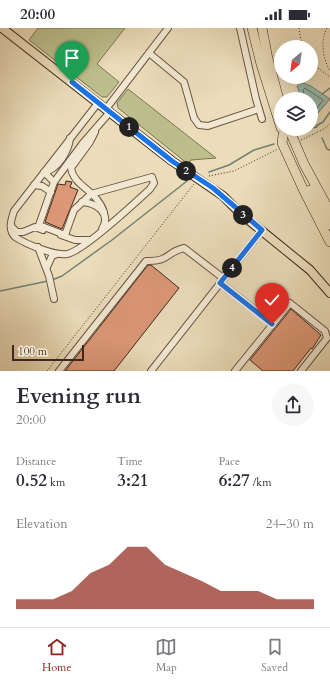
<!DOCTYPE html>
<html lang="en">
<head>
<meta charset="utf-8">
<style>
  body { margin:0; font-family:Cardo,serif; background:#f7f7f7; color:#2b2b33; height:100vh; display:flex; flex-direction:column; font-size:15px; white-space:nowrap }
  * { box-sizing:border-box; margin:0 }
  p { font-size:13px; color:#7c7c81 }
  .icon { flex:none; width:22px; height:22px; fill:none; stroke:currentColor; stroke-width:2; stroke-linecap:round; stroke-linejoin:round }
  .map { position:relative; height:343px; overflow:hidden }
  .details { display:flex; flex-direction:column; background:#fff; flex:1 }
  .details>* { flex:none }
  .needle { width:26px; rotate:209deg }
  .tools { position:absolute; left:274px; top:12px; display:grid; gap:8px }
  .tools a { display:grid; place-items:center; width:44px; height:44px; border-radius:50%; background:#fff; box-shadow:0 4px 16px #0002; font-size:20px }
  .scale { position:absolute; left:12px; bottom:10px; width:72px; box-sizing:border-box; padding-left:4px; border:2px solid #3f291e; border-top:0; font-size:11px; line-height:14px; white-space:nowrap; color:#3f291e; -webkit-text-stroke:3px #f2e8d2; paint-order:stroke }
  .pin { position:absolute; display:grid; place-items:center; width:34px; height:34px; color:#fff; margin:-41px -17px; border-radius:50% 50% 50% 0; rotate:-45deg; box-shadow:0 0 4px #0007 }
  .pin .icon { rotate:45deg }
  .km { position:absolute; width:20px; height:20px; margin:-10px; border-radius:50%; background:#222; color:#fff; font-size:11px; line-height:20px; text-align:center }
  .round { display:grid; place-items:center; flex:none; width:42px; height:42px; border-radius:21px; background:#f7f7f7 }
  .headline { display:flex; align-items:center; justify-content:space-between; height:68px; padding:0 16px }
  h1 { font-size:22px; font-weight:600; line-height:30px }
  .stats { display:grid; grid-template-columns:repeat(3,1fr); gap:6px; height:68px; padding:4px 16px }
  .stats div { display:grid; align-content:center }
  .stats b { font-size:17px; font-weight:600 }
  .stats small { font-size:11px; font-weight:400 }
  .stats p { font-size:11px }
  .chart { height:112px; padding:8px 16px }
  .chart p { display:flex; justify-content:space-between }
  .chart svg { width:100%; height:72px; margin-top:4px; fill:#8f2418; opacity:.7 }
  .status { display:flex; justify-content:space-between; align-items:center; height:28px; padding:0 20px; background:#fff; direction:ltr }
  .status svg { height:11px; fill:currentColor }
  .dock { display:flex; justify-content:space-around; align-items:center; height:56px; border-top:1px solid #e1e1e2; background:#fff; font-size:11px; color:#7c7c81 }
  .dock a { display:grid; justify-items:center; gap:2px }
  .dock .current { color:#8f2418 }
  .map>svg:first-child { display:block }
  .green { fill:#bcbf8c; stroke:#7e7455 }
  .water { fill:#98bcad; stroke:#748174 }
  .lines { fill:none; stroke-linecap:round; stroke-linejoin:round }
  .shore { stroke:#6c7266; stroke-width:1 }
  .stream { stroke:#748174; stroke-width:1.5 }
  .building { fill:#db9776; stroke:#3f291e }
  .minor-casing { stroke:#6a5645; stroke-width:8 }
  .major-casing { stroke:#3f291e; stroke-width:10 }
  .highway-casing { stroke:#3f291e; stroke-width:10 }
  .path { stroke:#3f291e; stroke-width:1; stroke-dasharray:1 2; stroke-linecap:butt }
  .minor { stroke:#f2e8d2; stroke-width:6 }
  .major { stroke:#ebdcba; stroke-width:8 }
  .highway { stroke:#ebdcba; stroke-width:9 }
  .route-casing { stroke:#fff; stroke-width:8 }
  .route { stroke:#1a73e8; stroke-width:5 }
</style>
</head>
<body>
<div class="status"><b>20:00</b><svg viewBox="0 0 49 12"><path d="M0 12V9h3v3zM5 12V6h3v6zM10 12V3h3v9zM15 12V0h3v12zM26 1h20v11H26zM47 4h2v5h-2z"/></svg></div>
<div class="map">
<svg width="330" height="343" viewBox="0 0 330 343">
  <rect width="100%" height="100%" fill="#ebdcba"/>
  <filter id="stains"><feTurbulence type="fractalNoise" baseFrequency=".005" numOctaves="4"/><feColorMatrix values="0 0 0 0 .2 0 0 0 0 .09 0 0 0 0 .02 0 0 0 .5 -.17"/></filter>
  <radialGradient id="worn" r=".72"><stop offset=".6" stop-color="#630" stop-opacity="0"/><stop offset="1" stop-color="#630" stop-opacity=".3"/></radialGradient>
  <g class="green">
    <polygon points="38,0 125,0 97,36 119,54 107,69 102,69 29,12"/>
    <polygon points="128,61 216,130 191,132 188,136 118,80 117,75"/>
  </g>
  <polygon class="water" points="303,55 311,58 330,71 312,92 311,71 302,71 297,58"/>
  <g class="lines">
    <polyline class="shore" points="305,71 303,62 305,60 323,72 311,88"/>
    <g class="stream">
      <polyline points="322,66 330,60"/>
      <polyline points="316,98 323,94 330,84"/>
      <polyline points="311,100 317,99"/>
      <polyline points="298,106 309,101"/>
      <polyline points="322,110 327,121 330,122"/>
      <polyline points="209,144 229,137 254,122 274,116"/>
      <polyline points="52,252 62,248 112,212 187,153"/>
      <polyline points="0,263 48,253"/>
    </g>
  </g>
  <g class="building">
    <polygon points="66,153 72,154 70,159 78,162 62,201 45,194 58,156 65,157"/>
    <polygon points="148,237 151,237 179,260 114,343 65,343"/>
    <polygon points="291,281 321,307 312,321 311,320 293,343 263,343 250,332"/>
  </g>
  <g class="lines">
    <defs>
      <g id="minor">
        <polyline points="240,0 256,71 262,91"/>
        <polyline points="149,25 184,54 194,90 199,97 208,98 259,81"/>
        <path d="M98,75l-84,108c-3,9 -6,19 1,26 11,7 39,19 52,17 16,-3 69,-52 83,-65l4,-6 -2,-6 -61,17 -17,16 -9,25 -26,-10 15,-43 29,-39 27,-31"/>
        <polyline points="106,81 168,0"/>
        <path d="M95,104l-5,10 -19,26c3,19 25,21 33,44"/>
        <path d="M54,154l-10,-10c14,-2 25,-22 26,-34"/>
        <polyline points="34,157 42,158 51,164"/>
        <path d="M82,174c14,1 30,11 20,27"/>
        <polyline points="11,198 17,204 23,204 35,199 43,202"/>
        <polyline points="61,207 75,212 89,212"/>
        <polyline points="38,219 49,248 54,271"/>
        <polyline points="47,239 52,228 57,226"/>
        <polyline points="220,255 273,296"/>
        <path d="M59,343l87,-110c24,1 20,-9 38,-13l39,30"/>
        <polyline points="151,343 262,202"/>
        <polyline points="235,343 290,275 325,303 327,310 301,343"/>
      </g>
      <polyline id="major" points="2,0 172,133 223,168 241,186 310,242 330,265"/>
      <g id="highway">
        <polyline points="252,0 261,36 281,100"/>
        <polyline points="262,0 268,31 281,79"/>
        <polyline points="289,101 304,136 330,184"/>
        <polyline points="283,107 282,115 303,161 330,214"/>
        <polyline points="310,162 330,197"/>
      </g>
    </defs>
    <use href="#minor" class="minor-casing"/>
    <use href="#major" class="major-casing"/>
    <use href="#highway" class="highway-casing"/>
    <g class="path">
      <polyline points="299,0 302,19"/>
      <path d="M327,0c-7,13 -4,31 3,43"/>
      <polyline points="311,35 330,49"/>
      <polyline points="301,112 324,101 330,96"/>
      <polyline points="209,148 234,143 278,121"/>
      <polyline points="47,343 194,156"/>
    </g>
    <use href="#minor" class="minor"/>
    <use href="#major" class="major"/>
    <use href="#highway" class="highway"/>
  </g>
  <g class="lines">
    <defs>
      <polyline id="route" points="72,54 172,133 213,160 262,202 220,255 272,296"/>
    </defs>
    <use href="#route" class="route-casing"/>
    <use href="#route" class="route"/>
  </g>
  <rect width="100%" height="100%" filter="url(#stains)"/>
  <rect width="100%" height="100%" fill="url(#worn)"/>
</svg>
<div class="tools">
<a><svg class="needle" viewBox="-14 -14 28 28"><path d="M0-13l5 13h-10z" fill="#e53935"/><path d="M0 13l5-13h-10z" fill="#7c7c81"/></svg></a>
<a><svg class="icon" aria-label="layers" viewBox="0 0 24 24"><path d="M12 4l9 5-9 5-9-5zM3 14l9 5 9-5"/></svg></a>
</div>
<div class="scale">100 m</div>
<div class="pin" style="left:72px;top:54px;background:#1e9e55"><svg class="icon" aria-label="arrive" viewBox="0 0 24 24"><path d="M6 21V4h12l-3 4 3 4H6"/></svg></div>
<div class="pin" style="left:272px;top:296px;background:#d93025"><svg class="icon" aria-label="check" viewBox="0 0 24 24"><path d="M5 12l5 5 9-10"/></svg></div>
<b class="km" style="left:129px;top:99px">1</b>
<b class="km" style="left:186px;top:143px">2</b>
<b class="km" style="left:243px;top:187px">3</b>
<b class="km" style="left:232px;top:240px">4</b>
</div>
<section class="details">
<div class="headline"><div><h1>Evening run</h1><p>20:00</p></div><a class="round"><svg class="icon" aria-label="share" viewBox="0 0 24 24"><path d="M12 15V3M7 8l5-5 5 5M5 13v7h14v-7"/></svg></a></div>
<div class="stats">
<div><p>Distance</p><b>0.52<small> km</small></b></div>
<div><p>Time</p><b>3:21</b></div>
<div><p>Pace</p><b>6:27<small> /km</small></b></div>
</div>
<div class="chart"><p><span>Elevation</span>24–30 m</p>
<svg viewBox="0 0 160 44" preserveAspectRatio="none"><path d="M0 44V38L10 38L20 38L30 33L40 22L50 17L60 6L70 6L80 17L90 22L100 27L110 33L120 33L130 33L140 38L150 38L160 38V44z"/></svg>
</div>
</section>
<nav class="dock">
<a class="current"><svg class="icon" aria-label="home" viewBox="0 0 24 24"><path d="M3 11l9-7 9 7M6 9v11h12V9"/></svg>Home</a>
<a><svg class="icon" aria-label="map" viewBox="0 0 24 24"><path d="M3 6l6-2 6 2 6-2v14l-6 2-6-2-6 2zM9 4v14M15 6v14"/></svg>Map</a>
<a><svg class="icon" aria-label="saved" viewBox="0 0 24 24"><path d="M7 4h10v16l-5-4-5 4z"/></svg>Saved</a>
</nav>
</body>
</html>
